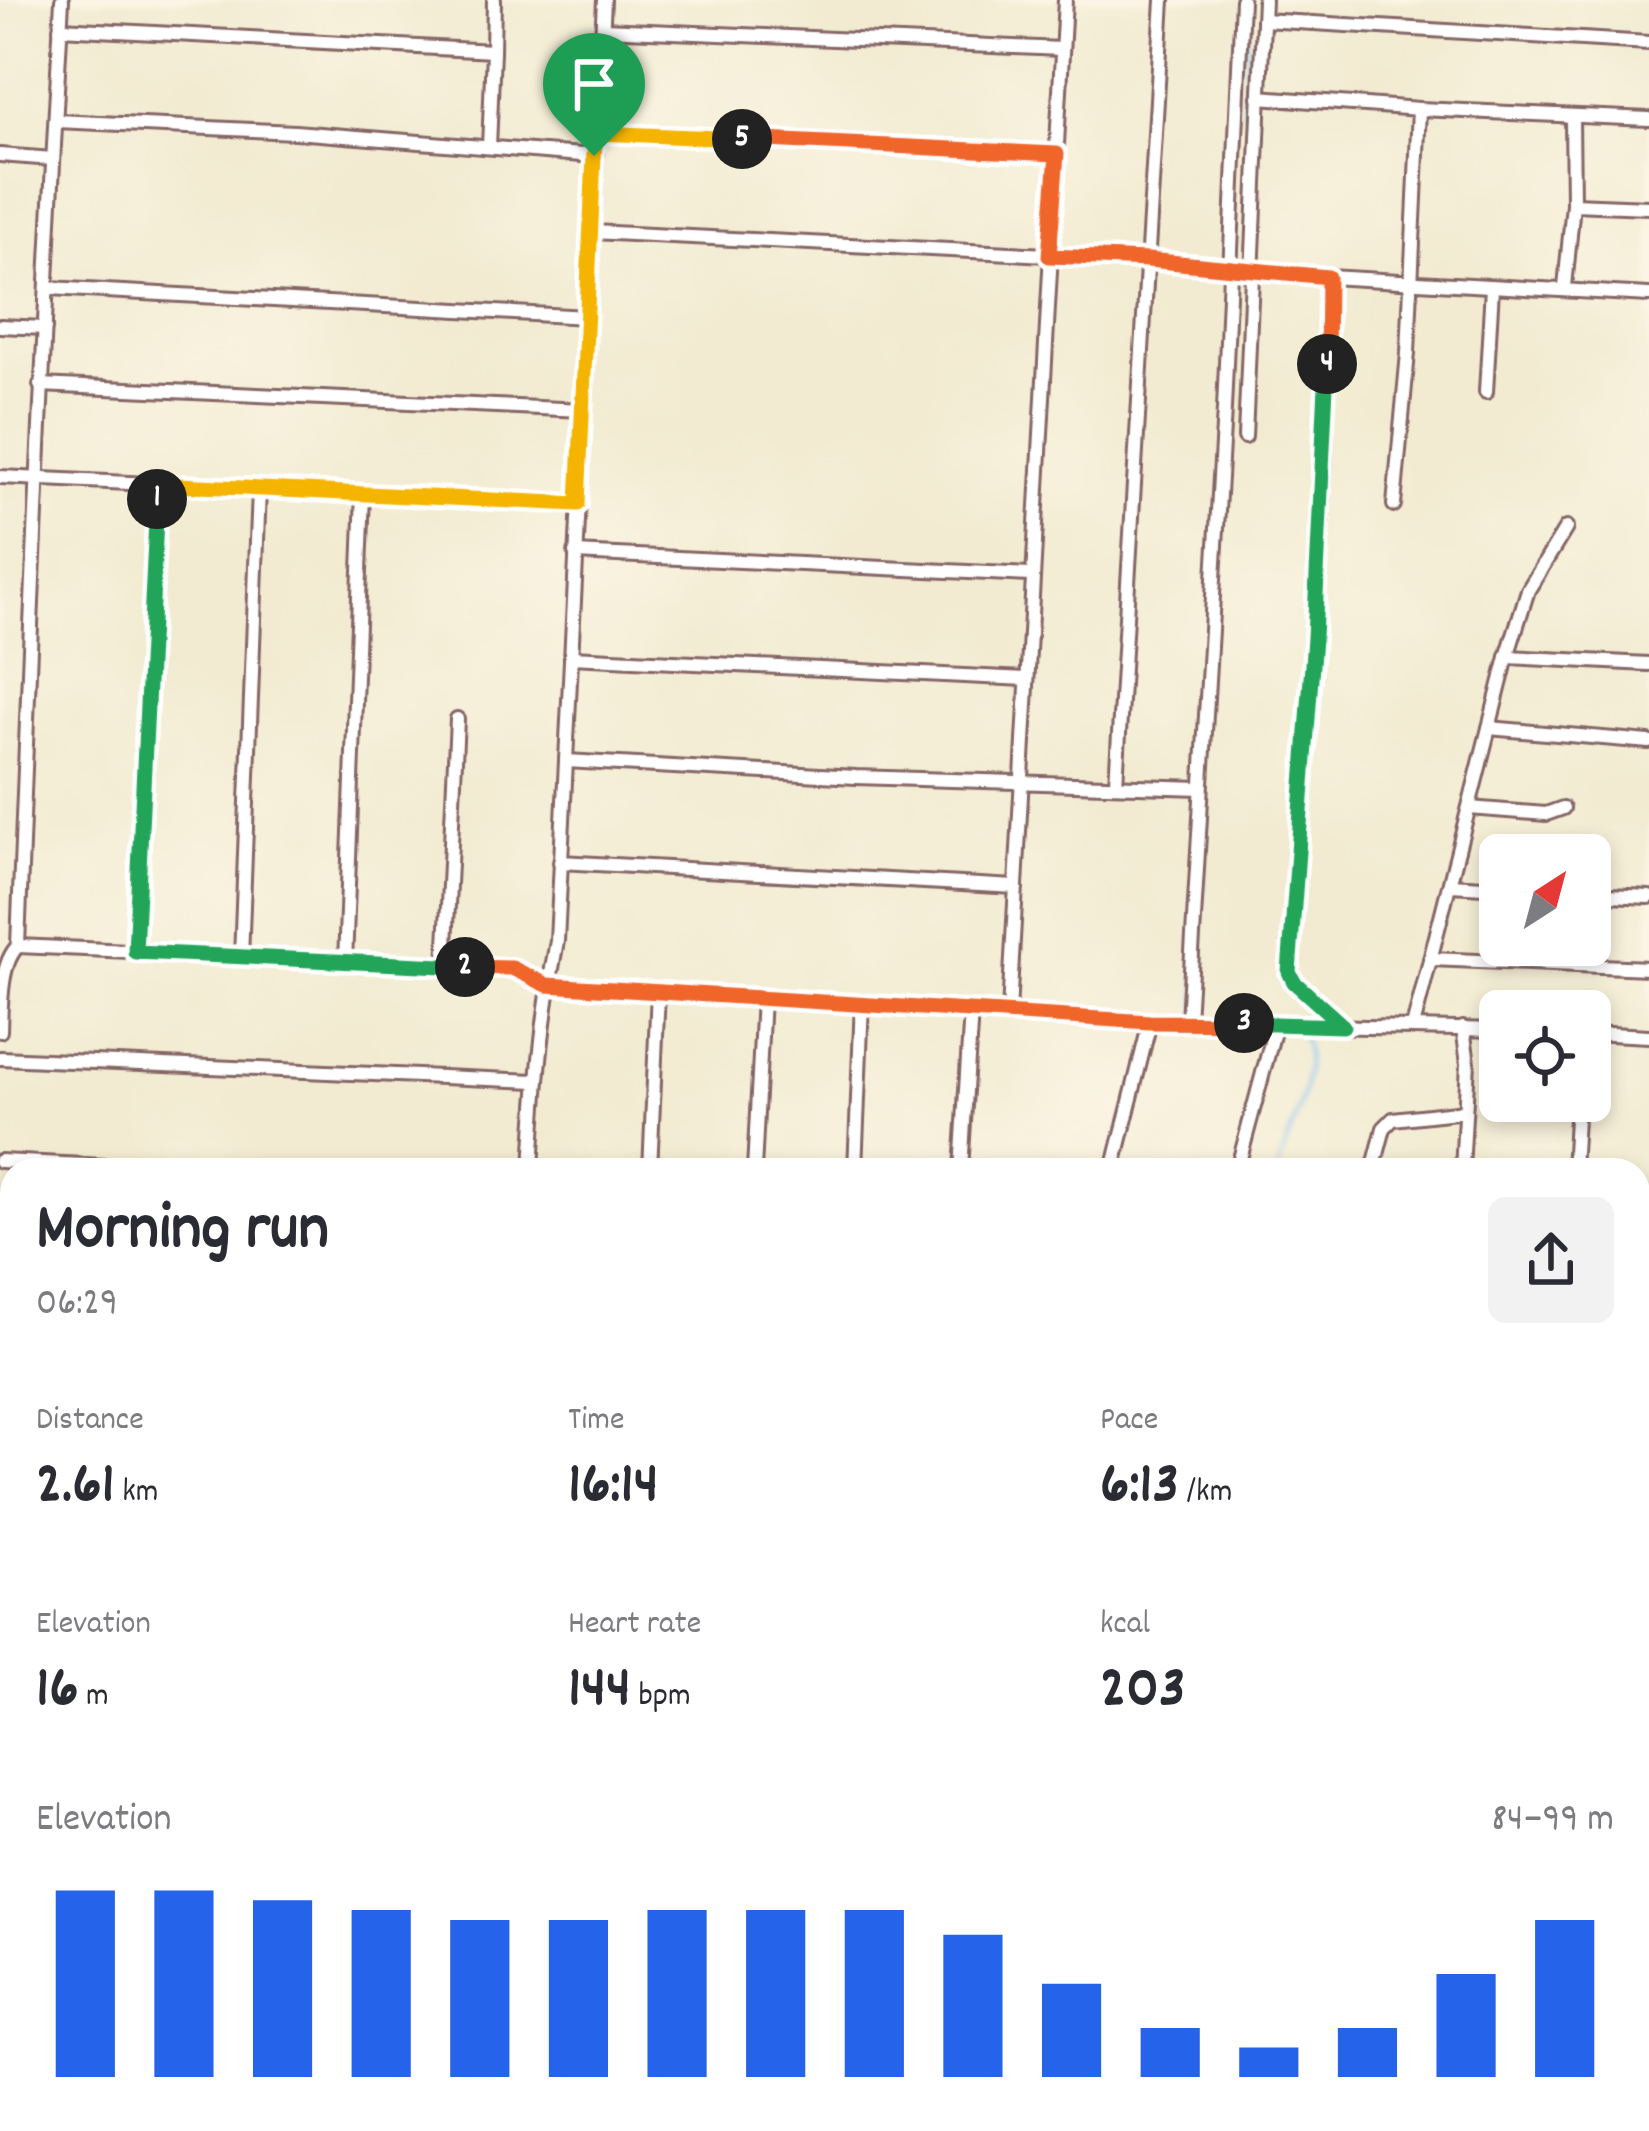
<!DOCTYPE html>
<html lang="en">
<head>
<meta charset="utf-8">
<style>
  body { margin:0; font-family:Dekko,sans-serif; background:#f2f2f3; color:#2b2b33; height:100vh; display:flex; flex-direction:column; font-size:45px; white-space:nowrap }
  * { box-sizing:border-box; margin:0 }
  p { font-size:39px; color:#7c7c81 }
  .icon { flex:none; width:66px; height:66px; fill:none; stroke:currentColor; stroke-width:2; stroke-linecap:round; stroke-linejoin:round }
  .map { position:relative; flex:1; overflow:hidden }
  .details { position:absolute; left:0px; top:1158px; width:1650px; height:975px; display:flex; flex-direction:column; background:#fff; border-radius:36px 36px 0 0; box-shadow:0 6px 18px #0003 }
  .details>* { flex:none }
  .needle { width:78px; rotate:36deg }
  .tools { position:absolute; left:1479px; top:834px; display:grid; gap:24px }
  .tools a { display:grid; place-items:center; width:132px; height:132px; border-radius:18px; background:#fff; box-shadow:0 6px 18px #0003; font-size:60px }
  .pin { position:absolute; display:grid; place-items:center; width:102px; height:102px; color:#fff; margin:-123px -51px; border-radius:50% 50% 50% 0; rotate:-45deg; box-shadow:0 0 12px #0007 }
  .pin .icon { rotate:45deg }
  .km { position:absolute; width:60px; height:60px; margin:-30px; border-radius:50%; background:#222; color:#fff; font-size:33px; line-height:60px; text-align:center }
  .round { display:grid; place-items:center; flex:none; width:126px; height:126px; border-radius:18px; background:#f2f2f3 }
  .headline { display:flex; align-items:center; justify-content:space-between; height:204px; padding:0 36px }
  h1 { font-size:66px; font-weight:800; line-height:90px }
  .metrics { display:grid; grid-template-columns:repeat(3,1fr); gap:18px; height:204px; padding:12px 36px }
  .metrics div { display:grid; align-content:center }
  .metrics b { font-size:60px; font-weight:800 }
  .metrics small { font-size:33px; font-weight:400 }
  .metrics p { font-size:33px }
  .chart { height:336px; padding:24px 36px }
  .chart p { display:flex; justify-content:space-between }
  .chart svg { width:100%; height:216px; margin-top:12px; stroke:#2563eb; stroke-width:6 }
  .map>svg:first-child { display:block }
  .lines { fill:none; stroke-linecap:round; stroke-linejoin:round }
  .stream { stroke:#75c1ef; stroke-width:3 }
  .minor-casing { stroke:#856665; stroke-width:18 }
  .minor { stroke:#fff; stroke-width:12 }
  .split-1-casing { stroke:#fff; stroke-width:24 }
  .split-2-casing { stroke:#fff; stroke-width:24 }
  .split-3-casing { stroke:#fff; stroke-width:24 }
  .split-4-casing { stroke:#fff; stroke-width:24 }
  .split-5-casing { stroke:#fff; stroke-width:24 }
  .split-6-casing { stroke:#fff; stroke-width:24 }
  .split-1 { stroke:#f5b400; stroke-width:15 }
  .split-2 { stroke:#22a559; stroke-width:15 }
  .split-3 { stroke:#f0652b; stroke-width:15 }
  .split-4 { stroke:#22a559; stroke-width:15 }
  .split-5 { stroke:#f0652b; stroke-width:15 }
  .split-6 { stroke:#f5b400; stroke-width:15 }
</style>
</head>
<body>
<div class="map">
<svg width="1649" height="2131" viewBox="0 0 1649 2131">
  <rect width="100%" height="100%" fill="#fcf5e5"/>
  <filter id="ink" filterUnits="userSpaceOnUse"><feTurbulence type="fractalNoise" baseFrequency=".00833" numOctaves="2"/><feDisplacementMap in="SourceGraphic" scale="24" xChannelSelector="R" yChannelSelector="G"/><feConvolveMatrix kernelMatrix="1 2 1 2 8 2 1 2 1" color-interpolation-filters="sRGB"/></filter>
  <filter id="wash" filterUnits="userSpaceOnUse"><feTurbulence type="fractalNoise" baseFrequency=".004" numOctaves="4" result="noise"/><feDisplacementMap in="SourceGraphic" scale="48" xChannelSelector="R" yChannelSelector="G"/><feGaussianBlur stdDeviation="2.7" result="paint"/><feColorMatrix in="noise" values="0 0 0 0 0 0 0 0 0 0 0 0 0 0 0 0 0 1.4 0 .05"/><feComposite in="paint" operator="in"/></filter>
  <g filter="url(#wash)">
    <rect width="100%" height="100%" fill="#f2ebd1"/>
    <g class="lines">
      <g class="stream">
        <polyline points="1243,112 1250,0"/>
        <polyline points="1206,821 1197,1012 1211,1017"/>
        <path d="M1278,1170c11,-43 40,-89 25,-133"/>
        <polyline points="1037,2131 1041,2121"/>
      </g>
    </g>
  </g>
  <g filter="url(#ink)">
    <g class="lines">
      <defs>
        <g id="minor">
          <polyline points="1263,20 1649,43"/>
          <polyline points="60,28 493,51 489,147"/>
          <polyline points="603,29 1062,49"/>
          <polyline points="493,51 494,0"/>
          <polyline points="1259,97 1419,109 1649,119"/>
          <polyline points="56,121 295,132 594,156"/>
          <polyline points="596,133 1057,154"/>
          <polyline points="0,155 53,159"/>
          <polyline points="1573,204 1649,207"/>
          <polyline points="592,232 1148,260 1328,277 1649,295"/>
          <polyline points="1328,277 1325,460 1301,824 1288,957 1294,982 1342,1025"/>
          <polyline points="1565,287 1573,204 1572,117"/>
          <polyline points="49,288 587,317"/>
          <polyline points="0,326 45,328"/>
          <polyline points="40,385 583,410"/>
          <polyline points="1486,392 1492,287"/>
          <polyline points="1245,437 1264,0"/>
          <polyline points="0,477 578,504"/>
          <polyline points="1394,505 1408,353 1419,109"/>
          <polyline points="575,553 1031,575"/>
          <polyline points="571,657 1026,679"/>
          <polyline points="1507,657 1649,664"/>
          <polyline points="1489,728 1649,742"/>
          <polyline points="566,761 856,777 1201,788"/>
          <polyline points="1116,784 1163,0"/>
          <polyline points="1469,808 1546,814 1563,808"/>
          <polyline points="560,862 1016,887"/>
          <polyline points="1451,885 1500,888"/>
          <polyline points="1590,894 1649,897"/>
          <polyline points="18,946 512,968 547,985 1150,1022 1500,1030"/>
          <polyline points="135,952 157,485"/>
          <polyline points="241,958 259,489"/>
          <polyline points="1430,959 1649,968"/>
          <polyline points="345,963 363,493"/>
          <polyline points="445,967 457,719"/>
          <polyline points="1009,1012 1065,0"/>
          <polyline points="1188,1021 1224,409 1242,0"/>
          <polyline points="1413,1027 1507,657 1528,590 1566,528"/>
          <path d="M0,1031c1,-26 0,-68 18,-85 12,-315 26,-631 44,-946"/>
          <polyline points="1590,1033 1649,1036"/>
          <polyline points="0,1058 536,1081"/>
          <polyline points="0,1161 190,1170"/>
          <path d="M532,1170c4,-77 10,-153 25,-229l47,-941"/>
          <polyline points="650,1170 658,991"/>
          <polyline points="754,1170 763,998"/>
          <polyline points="855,1170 862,1002"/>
          <polyline points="961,1170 971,1010"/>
          <polyline points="1113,1170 1150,1022"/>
          <polyline points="1237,1170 1276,1024"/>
          <polyline points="1373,1170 1384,1128 1393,1119 1465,1111"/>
          <polyline points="1462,1170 1468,1063 1463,1028"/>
          <polyline points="1573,1170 1577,1101"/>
          <polyline points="0,1264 12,1264"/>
          <polyline points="0,1378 12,1378"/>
          <polyline points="1638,1701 1649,1702"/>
          <polyline points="1638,1814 1649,1814"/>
          <polyline points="0,1827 12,1828"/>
          <polyline points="0,1932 12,1932"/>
          <polyline points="0,2035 12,2036"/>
          <polyline points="1638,2070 1649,1885"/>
          <polyline points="1638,2094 1649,2094"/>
          <polyline points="1162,2121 1353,2131"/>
          <polyline points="481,2131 482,2121"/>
          <polyline points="592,2131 593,2121"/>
          <polyline points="688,2131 689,2121"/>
          <polyline points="781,2131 782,2121"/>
          <polyline points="861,2131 864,2121"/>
          <polyline points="989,2131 991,2121"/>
          <polyline points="1120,2131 1122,2121"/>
          <polyline points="1632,2131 1633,2121"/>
        </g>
      </defs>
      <use href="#minor" class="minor-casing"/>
      <use href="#minor" class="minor"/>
    </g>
  </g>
  <g class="lines" filter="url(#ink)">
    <defs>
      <polyline id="split-1" points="157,499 157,484 578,504 594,156"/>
      <polyline id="split-2" points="157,499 135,952 465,967"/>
      <polyline id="split-3" points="465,967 512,968 547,985 1150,1022 1244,1023"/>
      <polyline id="split-4" points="1244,1023 1343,1026 1294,982 1289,972 1314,638 1327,364"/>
      <polyline id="split-5" points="742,139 1057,154 1049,256 1148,260 1328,277 1327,364"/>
      <polyline id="split-6" points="594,156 596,133 742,139"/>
    </defs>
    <use href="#split-1" class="split-1-casing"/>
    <use href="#split-2" class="split-2-casing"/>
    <use href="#split-3" class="split-3-casing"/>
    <use href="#split-4" class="split-4-casing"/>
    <use href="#split-5" class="split-5-casing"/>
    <use href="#split-6" class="split-6-casing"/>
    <use href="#split-1" class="split-1"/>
    <use href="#split-2" class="split-2"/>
    <use href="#split-3" class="split-3"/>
    <use href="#split-4" class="split-4"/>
    <use href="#split-5" class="split-5"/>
    <use href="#split-6" class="split-6"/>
  </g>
</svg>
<div class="tools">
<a><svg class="needle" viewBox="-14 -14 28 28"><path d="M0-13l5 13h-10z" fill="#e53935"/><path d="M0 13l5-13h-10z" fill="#7c7c81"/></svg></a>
<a><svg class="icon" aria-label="locate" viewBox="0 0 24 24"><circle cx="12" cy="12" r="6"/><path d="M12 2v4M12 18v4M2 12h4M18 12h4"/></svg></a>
</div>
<div class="pin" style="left:594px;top:156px;background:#1e9e55"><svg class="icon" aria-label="arrive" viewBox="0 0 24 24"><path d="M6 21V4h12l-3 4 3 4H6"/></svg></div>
<b class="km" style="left:157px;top:499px">1</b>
<b class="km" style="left:465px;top:967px">2</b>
<b class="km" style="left:1244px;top:1023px">3</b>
<b class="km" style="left:1327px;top:364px">4</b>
<b class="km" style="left:742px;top:139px">5</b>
<section class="details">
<div class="headline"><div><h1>Morning run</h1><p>06:29</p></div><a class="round"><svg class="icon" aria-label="share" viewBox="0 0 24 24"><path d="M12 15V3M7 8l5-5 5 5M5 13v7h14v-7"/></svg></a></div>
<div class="metrics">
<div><p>Distance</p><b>2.61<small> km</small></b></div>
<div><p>Time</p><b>16:14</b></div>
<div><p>Pace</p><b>6:13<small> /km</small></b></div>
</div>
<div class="metrics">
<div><p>Elevation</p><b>16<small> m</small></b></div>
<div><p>Heart rate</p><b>144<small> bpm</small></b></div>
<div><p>kcal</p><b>203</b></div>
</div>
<div class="chart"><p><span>Elevation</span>84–99 m</p>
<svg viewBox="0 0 160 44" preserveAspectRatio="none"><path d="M5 44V6M15 44V6M25 44V8M35 44V10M45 44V12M55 44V12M65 44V10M75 44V10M85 44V10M95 44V15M105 44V25M115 44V34M125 44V38M135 44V34M145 44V23M155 44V12"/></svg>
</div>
</section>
</div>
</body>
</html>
